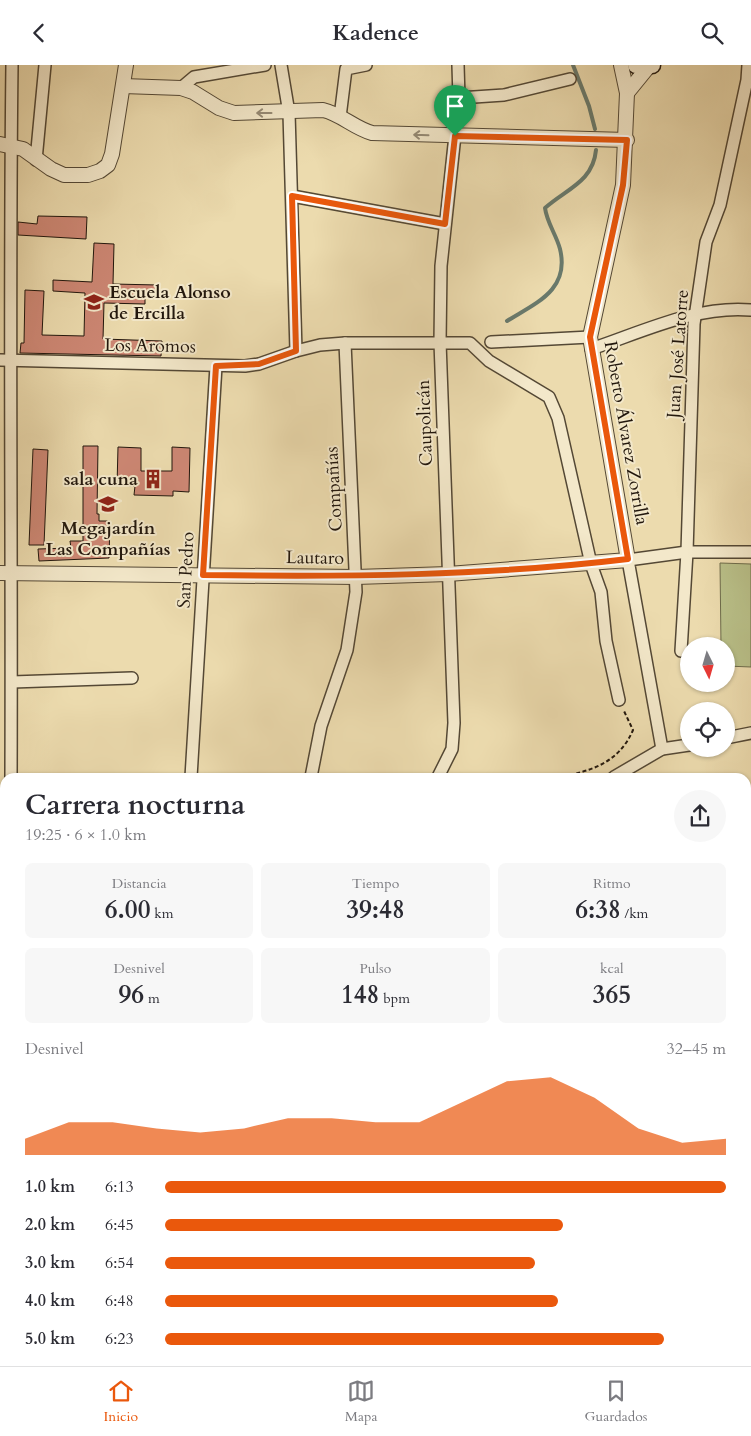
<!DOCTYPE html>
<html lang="es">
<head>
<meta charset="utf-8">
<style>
  body { margin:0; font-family:Cardo,serif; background:#f7f7f7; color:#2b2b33; height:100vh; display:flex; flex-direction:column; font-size:19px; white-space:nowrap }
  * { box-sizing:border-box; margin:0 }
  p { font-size:16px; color:#7c7c81 }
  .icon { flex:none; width:28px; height:28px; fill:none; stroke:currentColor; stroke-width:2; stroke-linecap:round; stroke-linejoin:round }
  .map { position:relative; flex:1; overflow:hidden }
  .details { position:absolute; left:0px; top:708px; width:751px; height:594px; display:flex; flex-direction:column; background:#fff; border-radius:15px 15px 0 0; box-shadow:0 1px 4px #0004 }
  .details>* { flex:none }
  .needle { width:32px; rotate:175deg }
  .fabs { position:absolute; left:680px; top:572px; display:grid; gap:10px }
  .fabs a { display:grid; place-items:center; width:55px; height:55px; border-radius:50%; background:#fff; box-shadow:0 1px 4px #0004; font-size:25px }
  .pin { position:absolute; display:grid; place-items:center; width:42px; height:42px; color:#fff; margin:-51px -21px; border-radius:50% 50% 50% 0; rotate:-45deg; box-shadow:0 0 5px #0007 }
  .pin .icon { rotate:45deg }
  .round { display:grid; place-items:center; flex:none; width:52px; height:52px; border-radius:26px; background:#f7f7f7 }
  .summary { display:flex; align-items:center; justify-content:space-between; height:85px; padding:0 25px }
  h1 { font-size:28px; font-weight:800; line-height:38px }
  .stats { display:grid; grid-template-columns:repeat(3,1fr); gap:8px; height:85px; padding:5px 25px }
  .stats div { display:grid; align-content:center; border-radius:8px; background:#f7f7f7; text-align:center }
  .stats b { font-size:25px; font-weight:800 }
  .stats small { font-size:14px; font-weight:400 }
  .stats p { font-size:14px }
  .chart { height:140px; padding:10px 25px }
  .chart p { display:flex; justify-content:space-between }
  .chart svg { width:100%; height:90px; margin-top:5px; fill:#ea580c; opacity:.7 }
  ul { padding:0 25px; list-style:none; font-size:16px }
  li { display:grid; grid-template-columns:80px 60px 1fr; align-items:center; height:38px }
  li i { height:12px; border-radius:6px; background:#ea580c }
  header { display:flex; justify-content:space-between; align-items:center; height:65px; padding:0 25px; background:#fff; font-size:22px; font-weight:800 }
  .tab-bar { display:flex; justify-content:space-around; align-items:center; height:70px; border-top:1px solid #e1e1e2; background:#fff; font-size:14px; color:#7c7c81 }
  .tab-bar a { display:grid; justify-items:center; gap:2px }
  .tab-bar .active { color:#ea580c }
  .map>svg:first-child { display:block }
  .green { fill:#b9c089; stroke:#6e6c4b }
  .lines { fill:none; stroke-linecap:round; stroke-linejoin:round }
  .stream { stroke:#69796b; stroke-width:4 }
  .canal { stroke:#9ba; stroke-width:12 }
  .building { fill:#cd8774; stroke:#22170d }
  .minor-casing { stroke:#544835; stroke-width:14 }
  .tertiary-casing { stroke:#544835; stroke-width:16 }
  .secondary-casing { stroke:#22170d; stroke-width:19 }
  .path { stroke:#22170d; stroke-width:2; stroke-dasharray:4 2.5; stroke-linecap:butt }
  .minor { stroke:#f3e8ca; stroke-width:11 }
  .tertiary { stroke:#f3e8ca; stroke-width:14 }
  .secondary { stroke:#f3e8ca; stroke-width:16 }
  .oneway { stroke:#958a75 }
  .route-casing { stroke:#fff; stroke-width:10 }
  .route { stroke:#ea580c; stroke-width:6 }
  .labels { text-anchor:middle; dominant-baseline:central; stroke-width:4; stroke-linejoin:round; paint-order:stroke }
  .poi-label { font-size:18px; font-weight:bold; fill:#22170d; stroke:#f3e8ca; text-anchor:start }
  .street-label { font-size:18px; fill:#22170d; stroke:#f3e8ca }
</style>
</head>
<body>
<header><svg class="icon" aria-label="back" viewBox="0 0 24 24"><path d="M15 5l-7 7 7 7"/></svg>Kadence<svg class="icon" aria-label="search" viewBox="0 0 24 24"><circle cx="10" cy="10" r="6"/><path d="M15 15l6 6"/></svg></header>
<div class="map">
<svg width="751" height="1301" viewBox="0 0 751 1301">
  <rect width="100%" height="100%" fill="#ecdbae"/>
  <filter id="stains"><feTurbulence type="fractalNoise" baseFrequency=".004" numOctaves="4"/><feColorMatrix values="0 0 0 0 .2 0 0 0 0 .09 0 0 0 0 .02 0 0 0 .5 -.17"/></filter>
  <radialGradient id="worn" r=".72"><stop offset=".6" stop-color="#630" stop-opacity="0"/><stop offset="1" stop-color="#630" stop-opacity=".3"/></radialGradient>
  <g class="green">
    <polygon points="720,498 751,499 751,602 726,601 726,581 721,581"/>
    <rect x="0" y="1007" width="5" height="204"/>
  </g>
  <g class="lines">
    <g class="stream">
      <polyline points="573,0 589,41 595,64"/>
      <path d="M507,256c29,-18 63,-31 53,-72 -4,-15 -13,-26 -15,-41 21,-19 48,-26 51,-58"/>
    </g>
    <polyline class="canal" points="144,1296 145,1301"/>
  </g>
  <g class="building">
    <polygon points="38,151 87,152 86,174 18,170 18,157 37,159"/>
    <polygon points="94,178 114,179 113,219 158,220 158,231 145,231 145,239 104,238 103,274 162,276 161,291 20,288 21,278 24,278 25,225 44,226 42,270 84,271 85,228 53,226 53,215 92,217"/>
    <polygon points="83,381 98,381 97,449 99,449 99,456 110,456 109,493 39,496 38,484 71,483 70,476 83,476"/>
    <polygon points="118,382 141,383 141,406 172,406 172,382 190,383 189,427 173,426 173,431 134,430 135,421 117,421"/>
    <polygon points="33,384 48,385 44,480 29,480"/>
  </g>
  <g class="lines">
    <defs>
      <g id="minor">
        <polyline points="281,0 289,48 296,286"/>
        <polyline points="181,23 194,12 265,0"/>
        <polyline points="459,33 504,30 570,14"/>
        <polyline points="340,52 346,4 366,0"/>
        <polyline points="36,95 45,0"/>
        <polyline points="292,131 445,159"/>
        <polyline points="491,277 590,272"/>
        <path d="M591,284c51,-17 106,-44 160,-39"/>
        <polyline points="0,295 245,301 259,299 296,286 320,280 345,278 470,278 489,296 549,332 558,353 591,499 601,527 606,576 619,635"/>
        <polyline points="681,586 687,487 694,259 706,177 720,140 747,15 748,0"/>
        <polyline points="12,617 132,613"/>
        <polyline points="726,673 751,668"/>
        <polyline points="662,684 628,495 687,487 751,487"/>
        <path d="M11,712c1,-237 -2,-474 1,-712"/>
        <polyline points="191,712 216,301"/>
        <polyline points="311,712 321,661 347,585 356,527 345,278"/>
        <polyline points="438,712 452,684 454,658 440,277 441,201 459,33 458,0"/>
        <polyline points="614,712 662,684 689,680"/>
        <polyline points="0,742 5,742"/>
        <polyline points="0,986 5,986"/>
        <polyline points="18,1301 19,1296"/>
        <polyline points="73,1301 73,1296"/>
      </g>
      <g id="tertiary">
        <path d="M123,21l58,2 12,4 26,16 15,5 89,-3c18,4 31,18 49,23l255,7"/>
        <polyline points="627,28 649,1"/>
        <polyline points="0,79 23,84 51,104 64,110 88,110 100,106 108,100 112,89 126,0"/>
        <polyline points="0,508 356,512 448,509 628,495 590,272 623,120 627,28 621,0"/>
      </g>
      <polyline id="secondary" points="636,0 652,0"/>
    </defs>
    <use href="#minor" class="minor-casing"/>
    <use href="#tertiary" class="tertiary-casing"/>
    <use href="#secondary" class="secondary-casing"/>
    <g class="path">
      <path d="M557,712c33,-5 62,-14 76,-47l-9,-19"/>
      <polyline points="596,1296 599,1301"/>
    </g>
    <use href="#minor" class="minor"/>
    <use href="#tertiary" class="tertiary"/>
    <use href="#secondary" class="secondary"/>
  </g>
  <defs><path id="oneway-shaft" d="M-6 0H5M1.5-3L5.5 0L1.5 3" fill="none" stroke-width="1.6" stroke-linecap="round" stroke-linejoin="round" transform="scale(1.25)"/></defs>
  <g class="oneway">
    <use href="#oneway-shaft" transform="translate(264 48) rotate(180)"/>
    <use href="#oneway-shaft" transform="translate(421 70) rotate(-178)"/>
  </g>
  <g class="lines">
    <defs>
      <path id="route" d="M455,71l172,4 -4,45 -33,152 38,222c-141,17 -283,18 -425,16l13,-209 43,-2 37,-13 -4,-155 153,28z"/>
    </defs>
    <use href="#route" class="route-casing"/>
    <use href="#route" class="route"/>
  </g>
  <defs>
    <symbol id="school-bare" viewBox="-9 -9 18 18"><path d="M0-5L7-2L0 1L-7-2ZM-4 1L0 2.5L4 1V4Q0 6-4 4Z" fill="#8f2418" stroke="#f3e8ca" stroke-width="2.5" paint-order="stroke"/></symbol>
    <symbol id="building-bare" viewBox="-9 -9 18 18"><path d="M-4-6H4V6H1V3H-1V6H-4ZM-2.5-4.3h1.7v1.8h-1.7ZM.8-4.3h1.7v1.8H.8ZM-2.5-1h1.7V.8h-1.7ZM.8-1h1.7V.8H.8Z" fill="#8f2418" stroke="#f3e8ca" stroke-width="2.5" paint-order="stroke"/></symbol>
  </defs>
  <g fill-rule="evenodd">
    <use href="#school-bare" x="80" y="223" width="28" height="28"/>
    <use href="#building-bare" x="139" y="400" width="28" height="28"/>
    <use href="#school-bare" x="94" y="425" width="28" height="28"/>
  </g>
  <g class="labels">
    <g class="poi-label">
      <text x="109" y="227">Escuela Alonso<tspan x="109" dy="21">de Ercilla</tspan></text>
      <text x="138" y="414" text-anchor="end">sala cuna</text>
      <text x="108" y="463" text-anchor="middle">Megajardín<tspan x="108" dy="21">Las Compañías</tspan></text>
    </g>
    <g class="street-label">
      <text transform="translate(150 281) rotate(1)">Los Aromos</text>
      <text transform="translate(678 289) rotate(-86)">Juan José Latorre</text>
      <text transform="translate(425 358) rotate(-92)">Caupolicán</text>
      <text transform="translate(626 368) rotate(80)">Roberto Álvarez Zorrilla</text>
      <text transform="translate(334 424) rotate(-93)">Compañías</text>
      <text transform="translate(315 493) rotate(1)">Lautaro</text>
      <text transform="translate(186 505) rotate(-87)">San Pedro</text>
    </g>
  </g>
  <rect width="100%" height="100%" filter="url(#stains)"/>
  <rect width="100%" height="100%" fill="url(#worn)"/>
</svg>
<div class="fabs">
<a><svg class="needle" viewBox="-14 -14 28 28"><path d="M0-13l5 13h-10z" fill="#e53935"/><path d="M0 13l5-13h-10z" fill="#7c7c81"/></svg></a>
<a><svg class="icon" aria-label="locate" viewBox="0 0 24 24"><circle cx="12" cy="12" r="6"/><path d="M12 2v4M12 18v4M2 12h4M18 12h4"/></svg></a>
</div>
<div class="pin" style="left:455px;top:71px;background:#1e9e55"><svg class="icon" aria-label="arrive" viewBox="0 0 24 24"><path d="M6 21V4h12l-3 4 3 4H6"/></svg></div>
<section class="details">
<div class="summary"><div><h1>Carrera nocturna</h1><p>19:25 · 6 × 1.0 km</p></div><a class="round"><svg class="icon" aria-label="share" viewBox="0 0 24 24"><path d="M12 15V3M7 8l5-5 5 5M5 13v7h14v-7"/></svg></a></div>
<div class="stats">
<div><p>Distancia</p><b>6.00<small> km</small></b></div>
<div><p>Tiempo</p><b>39:48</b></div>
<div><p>Ritmo</p><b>6:38<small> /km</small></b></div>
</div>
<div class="stats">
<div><p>Desnivel</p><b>96<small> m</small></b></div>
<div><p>Pulso</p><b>148<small> bpm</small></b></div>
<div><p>kcal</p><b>365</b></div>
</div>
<div class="chart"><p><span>Desnivel</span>32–45 m</p>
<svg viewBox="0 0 160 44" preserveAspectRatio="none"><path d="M0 44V36L10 28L20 28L30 31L40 33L50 31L60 26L70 26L80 28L90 28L100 18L110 8L120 6L130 16L140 31L150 38L160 36V44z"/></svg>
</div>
<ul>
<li><b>1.0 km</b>6:13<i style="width:100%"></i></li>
<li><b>2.0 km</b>6:45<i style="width:71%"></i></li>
<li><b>3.0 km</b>6:54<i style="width:66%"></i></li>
<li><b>4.0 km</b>6:48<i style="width:70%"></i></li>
<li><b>5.0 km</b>6:23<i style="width:89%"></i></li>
</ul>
</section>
</div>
<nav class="tab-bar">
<a class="active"><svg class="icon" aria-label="home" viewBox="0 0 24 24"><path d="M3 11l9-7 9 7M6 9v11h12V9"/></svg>Inicio</a>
<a><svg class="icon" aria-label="map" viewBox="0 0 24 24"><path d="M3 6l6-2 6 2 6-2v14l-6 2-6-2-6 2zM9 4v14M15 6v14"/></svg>Mapa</a>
<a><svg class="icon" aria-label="saved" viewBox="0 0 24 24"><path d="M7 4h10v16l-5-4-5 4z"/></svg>Guardados</a>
</nav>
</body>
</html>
